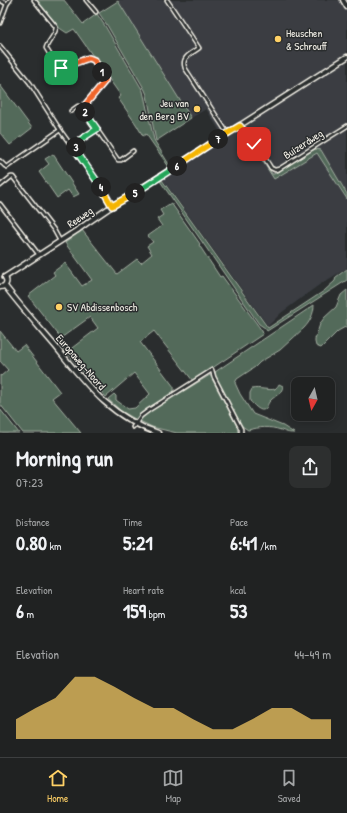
<!DOCTYPE html>
<html lang="en">
<head>
<meta charset="utf-8">
<style>
  body { margin:0; font-family:"Patrick Hand",sans-serif; background:#2d2f2f; color:#f1f3f6; height:100vh; display:flex; flex-direction:column; font-size:15px; white-space:nowrap }
  * { box-sizing:border-box; margin:0 }
  p { font-size:13px; color:#a2a4a5 }
  .icon { flex:none; width:22px; height:22px; fill:none; stroke:currentColor; stroke-width:2; stroke-linecap:round; stroke-linejoin:round }
  .map { position:relative; height:433px; overflow:hidden }
  .details { display:flex; flex-direction:column; background:#202222; flex:1 }
  .details>* { flex:none }
  .needle { width:26px; rotate:188deg }
  .tools { position:absolute; left:291px; top:377px; display:grid; gap:8px }
  .tools a { display:grid; place-items:center; width:44px; height:44px; border-radius:8px; background:#202222; box-shadow:0 2px 10px #0003,0 0 0 1px #3d3f40; font-size:20px }
  .pin { position:absolute; display:grid; place-items:center; width:34px; height:34px; color:#fff; margin:-17px; border-radius:8px; box-shadow:0 2px 6px #0006 }
  .km { position:absolute; width:20px; height:20px; margin:-10px; border-radius:50%; background:#222; color:#fff; font-size:11px; line-height:20px; text-align:center }
  .round { display:grid; place-items:center; flex:none; width:42px; height:42px; border-radius:8px; background:#2d2f2f }
  .headline { display:flex; align-items:center; justify-content:space-between; height:68px; padding:0 16px }
  h1 { font-size:22px; font-weight:700; line-height:30px }
  .figures { display:grid; grid-template-columns:repeat(3,1fr); gap:6px; height:68px; padding:4px 16px }
  .figures div { display:grid; align-content:center }
  .figures b { font-size:20px; font-weight:700 }
  .figures small { font-size:11px; font-weight:400 }
  .figures p { font-size:11px }
  .chart { height:112px; padding:8px 16px }
  .chart p { display:flex; justify-content:space-between }
  .chart svg { width:100%; height:72px; margin-top:4px; fill:#ffd166; opacity:.7 }
  .dock { display:flex; justify-content:space-around; align-items:center; height:56px; border-top:1px solid #3d3f40; background:#202222; font-size:11px; color:#a2a4a5 }
  .dock a { display:grid; justify-items:center; gap:2px }
  .dock .selected { color:#ffd166 }
  .map>svg:first-child { display:block }
  .built { fill:#3a3e43 }
  .green { fill:#526b5a; stroke:#a3aea1 }
  .lines { fill:none; stroke-linecap:round; stroke-linejoin:round }
  .street-casing { stroke:#f4f1e8; stroke-width:5.5 }
  .secondary-casing { stroke:#f4f1e8; stroke-width:7 }
  .street { stroke:#2a2d2e; stroke-width:2.5 }
  .secondary { stroke:#2a2d2e; stroke-width:4 }
  .split-1-casing { stroke:#fff; stroke-width:8 }
  .split-2-casing { stroke:#fff; stroke-width:8 }
  .split-3-casing { stroke:#fff; stroke-width:8 }
  .split-4-casing { stroke:#fff; stroke-width:8 }
  .split-5-casing { stroke:#fff; stroke-width:8 }
  .split-6-casing { stroke:#fff; stroke-width:8 }
  .split-7-casing { stroke:#fff; stroke-width:8 }
  .split-8-casing { stroke:#fff; stroke-width:8 }
  .split-1 { stroke:#f0652b; stroke-width:5 }
  .split-2 { stroke:#f0652b; stroke-width:5 }
  .split-3 { stroke:#22a559; stroke-width:5 }
  .split-4 { stroke:#22a559; stroke-width:5 }
  .split-5 { stroke:#f5b400; stroke-width:5 }
  .split-6 { stroke:#22a559; stroke-width:5 }
  .split-7 { stroke:#f5b400; stroke-width:5 }
  .split-8 { stroke:#f5b400; stroke-width:5 }
  .poi-dot { fill:#ffd166; stroke:#2a2d2e; stroke-width:1.5 }
  .labels { text-anchor:middle; dominant-baseline:central; stroke-width:3; stroke-linejoin:round; paint-order:stroke }
  .poi-label { font-size:11px; fill:#f4f1e8; stroke:#2a2d2e; text-anchor:start }
  .street-label { font-size:11px; fill:#f4f1e8; stroke:#2a2d2e }
</style>
</head>
<body>
<div class="map">
<svg width="347" height="433" viewBox="0 0 347 433">
  <rect width="100%" height="100%" fill="#2a2d2e"/>
  <filter id="ink" filterUnits="userSpaceOnUse"><feTurbulence type="fractalNoise" baseFrequency=".025" numOctaves="2"/><feDisplacementMap in="SourceGraphic" scale="8" xChannelSelector="R" yChannelSelector="G"/><feConvolveMatrix kernelMatrix="1 2 1 2 8 2 1 2 1" color-interpolation-filters="sRGB"/></filter>
  <g filter="url(#ink)">
    <polygon class="built" points="119,0 347,0 347,268 319,285 281,313 268,326 159,174 221,133 206,109 191,118 118,1"/>
    <g class="green">
      <polygon points="36,0 64,0 83,24 97,14 105,26 143,91 154,140 170,166 169,167 146,134 143,136 136,124 118,98 121,96 74,29 67,33 58,27 55,22"/>
      <polygon points="118,1 191,118 156,141 147,95 145,90 107,25 99,13"/>
      <polygon points="0,85 32,128 10,145 0,133"/>
      <polygon points="315,149 321,150 347,194 347,199 317,153 274,179 258,154 259,153 272,174 274,174"/>
      <polygon points="53,154 79,194 73,197 68,190 57,198 39,172 49,164 45,159"/>
      <polygon points="162,180 268,328 324,291 335,281 336,277 347,269 347,280 267,331 265,328 259,324 160,181"/>
      <polygon points="171,203 200,244 199,245 220,277 222,276 262,331 263,334 193,381 154,331 140,342 174,387 174,391 141,415 137,420 121,411 108,399 114,394 116,396 116,400 128,409 135,408 150,394 134,373 106,397 63,348 64,347 68,351 98,328 90,317 61,338 28,296 55,275 53,272 65,263 82,286 92,280 65,243 82,230 117,274 137,259 141,263 152,254 147,246 153,242 148,236 162,226 157,219 163,215 160,210"/>
      <polygon points="347,290 347,326 338,331 321,348 316,346 315,342 315,339 320,324 324,318 336,307 341,295"/>
      <path d="M314,305c0,8 -4,17 -10,23l-24,22 -20,12 -5,5 -18,12 -2,4 5,11 13,20 30,12 11,7c-7,0 -7,-1 -13,-3 -12,-4 -21,-3 -33,0l-6,-4 -27,-49v-5z"/>
      <polygon points="0,331 16,351 24,345 60,392 52,398 81,433 23,433 0,404 0,375 1,376 8,370 0,361"/>
      <polygon points="210,375 237,426 238,433 177,433 152,427 140,421 140,419 143,415 177,393 182,392"/>
      <path d="M279,384l4,2c-1,8 -9,10 -14,16 -2,3 -2,7 -6,8 -4,1 -10,-6 -13,-9v-8l2,-4c6,-2 18,2 23,0 1,-1 4,-4 4,-5z"/>
      <polygon points="0,409 19,433 0,433"/>
    </g>
    <g class="lines">
      <defs>
        <g id="street">
          <polyline points="0,0 7,4"/>
          <path d="M34,0l22,27c0,8 -8,14 -10,21l11,18 4,2h3l23,-10 4,1 3,1 11,18 -1,5 -19,22 -1,3 1,4 33,48h3l12,-9"/>
          <polyline points="86,0 96,12"/>
          <path d="M167,0l32,48c-8,6 -18,9 -14,20l43,66"/>
          <polyline points="0,23 7,4 10,0"/>
          <polyline points="0,46 30,83 60,130 91,173 112,206"/>
          <polyline points="50,80 58,75 61,68"/>
          <polyline points="71,111 78,106 84,108"/>
          <polyline points="240,126 261,152 271,168 275,170 279,169 347,126"/>
          <polyline points="74,149 80,145 80,140 97,129"/>
          <polyline points="0,161 5,166 7,167 60,130"/>
          <polyline points="0,186 11,177 13,177 54,230 60,241"/>
          <polyline points="0,204 39,255"/>
          <polyline points="133,427 141,416 149,410 212,370 214,377 241,429 241,433"/>
        </g>
        <g id="secondary">
          <polyline points="343,0 347,7"/>
          <polyline points="5,277 79,229 90,221 112,206 131,195 347,57"/>
          <path d="M5,286c16,21 34,41 51,61 30,37 55,71 102,86"/>
          <path d="M0,287c6,0 8,-5 5,-10"/>
        </g>
      </defs>
      <use href="#street" class="street-casing"/>
      <use href="#secondary" class="secondary-casing"/>
      <use href="#street" class="street"/>
      <use href="#secondary" class="secondary"/>
    </g>
  </g>
  <g class="lines" filter="url(#ink)">
    <defs>
      <polyline id="split-1" points="61,68 89,58 94,60 102,72"/>
      <polyline id="split-2" points="85,112 84,108 85,105 105,81 105,78 102,72"/>
      <polyline id="split-3" points="76,147 80,145 80,140 97,129 85,112"/>
      <polyline id="split-4" points="76,147 74,148 101,187"/>
      <polyline id="split-5" points="101,187 112,206 135,193"/>
      <polyline id="split-6" points="135,193 177,166"/>
      <polyline id="split-7" points="177,166 218,139"/>
      <polyline id="split-8" points="218,139 240,126 254,144"/>
    </defs>
    <use href="#split-1" class="split-1-casing"/>
    <use href="#split-2" class="split-2-casing"/>
    <use href="#split-3" class="split-3-casing"/>
    <use href="#split-4" class="split-4-casing"/>
    <use href="#split-5" class="split-5-casing"/>
    <use href="#split-6" class="split-6-casing"/>
    <use href="#split-7" class="split-7-casing"/>
    <use href="#split-8" class="split-8-casing"/>
    <use href="#split-1" class="split-1"/>
    <use href="#split-2" class="split-2"/>
    <use href="#split-3" class="split-3"/>
    <use href="#split-4" class="split-4"/>
    <use href="#split-5" class="split-5"/>
    <use href="#split-6" class="split-6"/>
    <use href="#split-7" class="split-7"/>
    <use href="#split-8" class="split-8"/>
  </g>
  <g class="poi-dot">
    <circle cx="278" cy="39" r="4"/>
    <circle cx="197" cy="109" r="4"/>
    <circle cx="59" cy="307" r="4"/>
  </g>
  <g class="labels">
    <g class="poi-label">
      <text x="286" y="33">Heuschen<tspan x="286" dy="13">&amp; Schrouff</tspan></text>
      <text x="189" y="103" text-anchor="end">Jeu van<tspan x="189" dy="13">den Berg BV</tspan></text>
      <text x="67" y="307">SV Abdissenbosch</text>
    </g>
    <g class="street-label">
      <text transform="translate(303 144) rotate(-33)">Buizerdweg</text>
      <text transform="translate(80 217) rotate(-34)">Reeweg</text>
      <text transform="translate(81 362) rotate(49)">Europaweg-Noord</text>
    </g>
  </g>
</svg>
<div class="tools">
<a><svg class="needle" viewBox="-14 -14 28 28"><path d="M0-13l5 13h-10z" fill="#e53935"/><path d="M0 13l5-13h-10z" fill="#a2a4a5"/></svg></a>
</div>
<div class="pin" style="left:61px;top:68px;background:#1e9e55"><svg class="icon" aria-label="arrive" viewBox="0 0 24 24"><path d="M6 21V4h12l-3 4 3 4H6"/></svg></div>
<div class="pin" style="left:254px;top:144px;background:#d93025"><svg class="icon" aria-label="check" viewBox="0 0 24 24"><path d="M5 12l5 5 9-10"/></svg></div>
<b class="km" style="left:102px;top:72px">1</b>
<b class="km" style="left:85px;top:112px">2</b>
<b class="km" style="left:76px;top:147px">3</b>
<b class="km" style="left:101px;top:187px">4</b>
<b class="km" style="left:135px;top:193px">5</b>
<b class="km" style="left:177px;top:166px">6</b>
<b class="km" style="left:218px;top:139px">7</b>
</div>
<section class="details">
<div class="headline"><div><h1>Morning run</h1><p>07:23</p></div><a class="round"><svg class="icon" aria-label="share" viewBox="0 0 24 24"><path d="M12 15V3M7 8l5-5 5 5M5 13v7h14v-7"/></svg></a></div>
<div class="figures">
<div><p>Distance</p><b>0.80<small> km</small></b></div>
<div><p>Time</p><b>5:21</b></div>
<div><p>Pace</p><b>6:41<small> /km</small></b></div>
</div>
<div class="figures">
<div><p>Elevation</p><b>6<small> m</small></b></div>
<div><p>Heart rate</p><b>159<small> bpm</small></b></div>
<div><p>kcal</p><b>53</b></div>
</div>
<div class="chart"><p><span>Elevation</span>44–49 m</p>
<svg viewBox="0 0 160 44" preserveAspectRatio="none"><path d="M0 44V32L10 25L20 19L30 6L40 6L50 12L60 19L70 25L80 25L90 32L100 38L110 38L120 32L130 25L140 25L150 32L160 32V44z"/></svg>
</div>
</section>
<nav class="dock">
<a class="selected"><svg class="icon" aria-label="home" viewBox="0 0 24 24"><path d="M3 11l9-7 9 7M6 9v11h12V9"/></svg>Home</a>
<a><svg class="icon" aria-label="map" viewBox="0 0 24 24"><path d="M3 6l6-2 6 2 6-2v14l-6 2-6-2-6 2zM9 4v14M15 6v14"/></svg>Map</a>
<a><svg class="icon" aria-label="saved" viewBox="0 0 24 24"><path d="M7 4h10v16l-5-4-5 4z"/></svg>Saved</a>
</nav>
</body>
</html>
